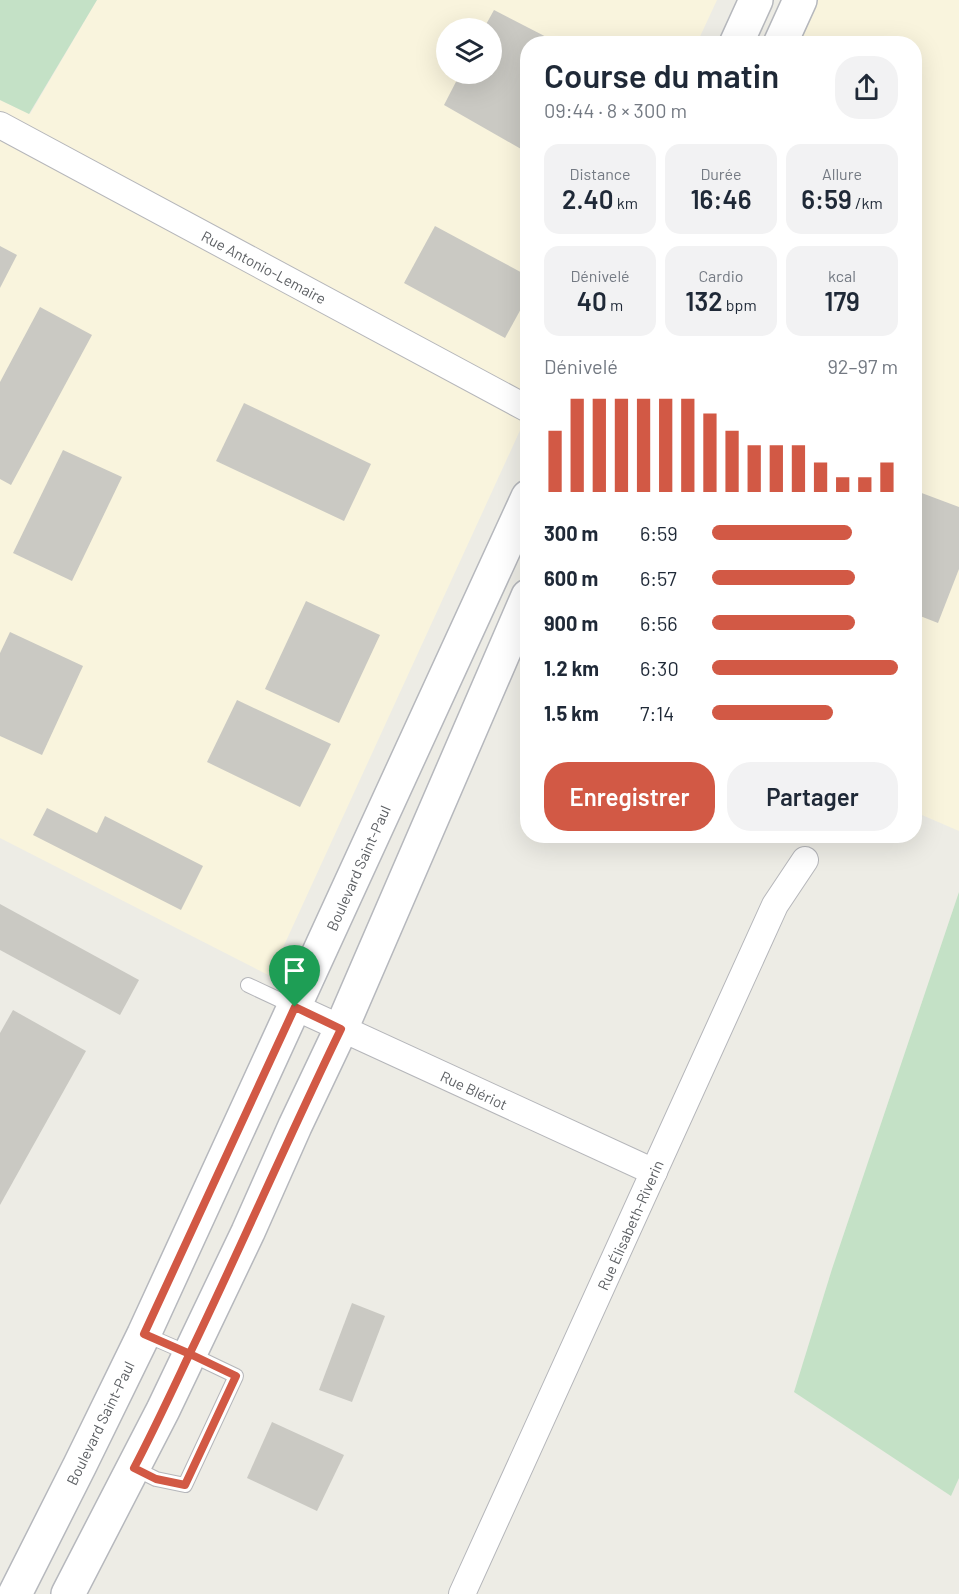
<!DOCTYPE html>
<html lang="fr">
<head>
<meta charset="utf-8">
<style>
  body { margin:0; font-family:Barlow,sans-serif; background:#f2f2f3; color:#1f2937; height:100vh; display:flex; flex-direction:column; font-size:22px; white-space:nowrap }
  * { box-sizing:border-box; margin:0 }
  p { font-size:20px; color:#747a83 }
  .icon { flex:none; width:33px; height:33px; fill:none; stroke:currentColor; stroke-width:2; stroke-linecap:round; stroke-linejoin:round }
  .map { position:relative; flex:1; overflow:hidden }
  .drawer { position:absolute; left:520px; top:36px; width:402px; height:807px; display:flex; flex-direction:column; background:#fff; border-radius:24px; box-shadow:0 6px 24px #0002 }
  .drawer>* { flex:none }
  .tools { position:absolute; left:436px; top:18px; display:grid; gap:12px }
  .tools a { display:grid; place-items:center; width:66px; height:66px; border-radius:50%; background:#fff; box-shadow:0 6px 24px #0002; font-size:30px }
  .pin { position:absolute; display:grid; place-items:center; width:51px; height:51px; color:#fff; margin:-62px -26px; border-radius:50% 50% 50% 0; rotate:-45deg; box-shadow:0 0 6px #0007 }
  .pin .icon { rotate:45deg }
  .round { display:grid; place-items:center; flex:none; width:63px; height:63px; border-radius:24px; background:#f2f2f3 }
  .overview { display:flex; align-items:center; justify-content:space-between; height:102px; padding:0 24px }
  h1 { font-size:33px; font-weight:600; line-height:45px }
  .figures { display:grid; grid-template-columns:repeat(3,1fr); gap:9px; height:102px; padding:6px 24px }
  .figures div { display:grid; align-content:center; border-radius:15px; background:#f2f2f3; text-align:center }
  .figures b { font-size:26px; font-weight:600 }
  .figures small { font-size:16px; font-weight:400 }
  .figures p { font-size:16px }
  .chart { height:168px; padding:12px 24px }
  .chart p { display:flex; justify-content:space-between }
  .chart svg { width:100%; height:108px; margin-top:6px; stroke:#d25945; stroke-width:6 }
  .button { display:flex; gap:12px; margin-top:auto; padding:12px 24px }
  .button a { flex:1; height:69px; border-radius:24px; background:#d25945; color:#fff; font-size:24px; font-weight:600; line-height:69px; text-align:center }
  .button a+a { background:#f2f2f3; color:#1f2937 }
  ul { padding:0 24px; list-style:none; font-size:20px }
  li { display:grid; grid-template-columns:96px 72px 1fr; align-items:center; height:45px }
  li i { height:15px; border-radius:8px; background:#d25945 }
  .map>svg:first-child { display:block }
  .commercial { fill:#f9f4dd; fill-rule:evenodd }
  .green { fill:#c4e1c6 }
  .building { fill:#cac9c3 }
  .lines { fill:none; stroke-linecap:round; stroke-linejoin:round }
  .lane-casing { stroke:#b5b6ba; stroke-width:16 }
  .street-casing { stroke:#b5b6ba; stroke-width:28 }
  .secondary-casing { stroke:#b6b8bd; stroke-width:36 }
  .lane { stroke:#fff; stroke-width:14 }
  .street { stroke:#fff; stroke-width:26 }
  .secondary { stroke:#fff; stroke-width:33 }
  .route-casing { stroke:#fff; stroke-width:12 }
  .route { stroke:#d25945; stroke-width:8 }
  .labels { text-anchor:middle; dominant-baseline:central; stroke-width:5; stroke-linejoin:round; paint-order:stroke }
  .street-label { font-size:15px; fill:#5c5f63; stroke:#fff }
</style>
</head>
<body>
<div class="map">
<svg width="959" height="1594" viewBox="0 0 959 1594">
  <rect width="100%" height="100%" fill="#edece5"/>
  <g class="commercial">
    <path d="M97,0h620l-20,43 -169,1v369l-258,563 -270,-138v-738l30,14zM447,28h45v46h-45z"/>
    <polygon points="800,0 959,0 959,831 915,812 915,44 780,44"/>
  </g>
  <g class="green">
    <polygon points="0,0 97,0 29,114 0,100"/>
    <polygon points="959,892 959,1478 951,1496 794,1392 832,1269"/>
  </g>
  <g class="building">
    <polygon points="494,10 560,44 528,44 528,153 444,105 460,74 492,74 492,28 484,28"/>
    <polygon points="435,226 528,276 528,296 505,338 404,283"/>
    <polygon points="0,246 17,255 0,288"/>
    <polygon points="40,307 92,335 11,485 0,479 0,382"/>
    <polygon points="244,403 371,464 344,521 216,461"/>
    <polygon points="63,450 122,477 72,581 13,553"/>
    <polygon points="919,492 959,507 959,569 938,623 915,614 915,504"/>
    <polygon points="306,601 380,635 339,723 265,689"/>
    <polygon points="10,632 83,666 42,755 0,736 0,653"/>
    <polygon points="237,700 331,744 300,807 207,762"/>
    <polygon points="47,808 97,833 105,816 203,866 181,910 33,835"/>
    <polygon points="0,904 139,980 120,1015 0,950"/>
    <polygon points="13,1010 86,1051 0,1205 0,1033"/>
    <polygon points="352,1303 385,1316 352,1402 319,1390"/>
    <polygon points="272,1422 344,1455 317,1511 247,1478"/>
  </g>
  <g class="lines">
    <defs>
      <g id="lane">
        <polyline points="248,985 295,1007"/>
        <polyline points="134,1468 156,1479 185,1485 236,1376 190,1354 144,1334"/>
      </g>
      <g id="street">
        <polyline points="0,125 528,409"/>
        <polyline points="295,1007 654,1172"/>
        <polyline points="462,1594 775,905 805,860"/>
      </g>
      <g id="secondary">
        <polyline points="736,44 756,0"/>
        <polyline points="780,44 800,0"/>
        <polyline points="15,1594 80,1465 144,1334 528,497"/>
        <polyline points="68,1594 163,1410 248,1232 295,1126 341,1029 528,596"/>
      </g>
    </defs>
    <use href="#lane" class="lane-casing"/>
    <use href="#street" class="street-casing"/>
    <use href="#secondary" class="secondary-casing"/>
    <use href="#lane" class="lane"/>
    <use href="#street" class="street"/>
    <use href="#secondary" class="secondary"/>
  </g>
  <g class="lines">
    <defs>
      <path id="route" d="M295,1007l46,22c-52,107 -99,216 -151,324 -18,38 -36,77 -56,115l22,11 29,6 51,-109 -46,-22 -46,-20 151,-327"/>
    </defs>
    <use href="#route" class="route-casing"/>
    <use href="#route" class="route"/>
  </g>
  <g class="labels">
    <g class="street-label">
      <text transform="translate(264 267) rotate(28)">Rue Antonio-Lemaire</text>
      <text transform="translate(358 868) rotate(-66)">Boulevard Saint-Paul</text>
      <text transform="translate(474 1090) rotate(25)">Rue Blériot</text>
      <text transform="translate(630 1225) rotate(-66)">Rue Élisabeth-Riverin</text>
      <text transform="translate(100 1423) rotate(-64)">Boulevard Saint-Paul</text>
    </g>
  </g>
</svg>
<div class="tools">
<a><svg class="icon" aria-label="layers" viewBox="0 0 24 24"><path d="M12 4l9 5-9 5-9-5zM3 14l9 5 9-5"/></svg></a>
</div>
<div class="pin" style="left:295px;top:1007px;background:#1e9e55"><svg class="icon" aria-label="arrive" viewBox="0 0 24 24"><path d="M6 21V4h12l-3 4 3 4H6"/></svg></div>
<section class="drawer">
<div class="overview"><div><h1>Course du matin</h1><p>09:44 · 8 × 300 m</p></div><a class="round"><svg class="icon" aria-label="share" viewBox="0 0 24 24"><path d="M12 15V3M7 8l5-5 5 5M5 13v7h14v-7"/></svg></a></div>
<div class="figures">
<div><p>Distance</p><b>2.40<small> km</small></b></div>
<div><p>Durée</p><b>16:46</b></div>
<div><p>Allure</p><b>6:59<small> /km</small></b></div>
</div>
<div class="figures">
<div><p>Dénivelé</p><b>40<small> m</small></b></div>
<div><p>Cardio</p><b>132<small> bpm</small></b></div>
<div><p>kcal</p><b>179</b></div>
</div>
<div class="chart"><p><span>Dénivelé</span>92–97 m</p>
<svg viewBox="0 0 160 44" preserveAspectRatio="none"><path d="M5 44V19M15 44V6M25 44V6M35 44V6M45 44V6M55 44V6M65 44V6M75 44V12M85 44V19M95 44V25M105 44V25M115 44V25M125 44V32M135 44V38M145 44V38M155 44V32"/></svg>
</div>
<ul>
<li><b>300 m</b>6:59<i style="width:75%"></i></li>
<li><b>600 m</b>6:57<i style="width:77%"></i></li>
<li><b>900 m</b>6:56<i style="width:77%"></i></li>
<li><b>1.2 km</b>6:30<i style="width:100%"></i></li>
<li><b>1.5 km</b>7:14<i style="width:65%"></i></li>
</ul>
<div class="button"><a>Enregistrer</a><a>Partager</a></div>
</section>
</div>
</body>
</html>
